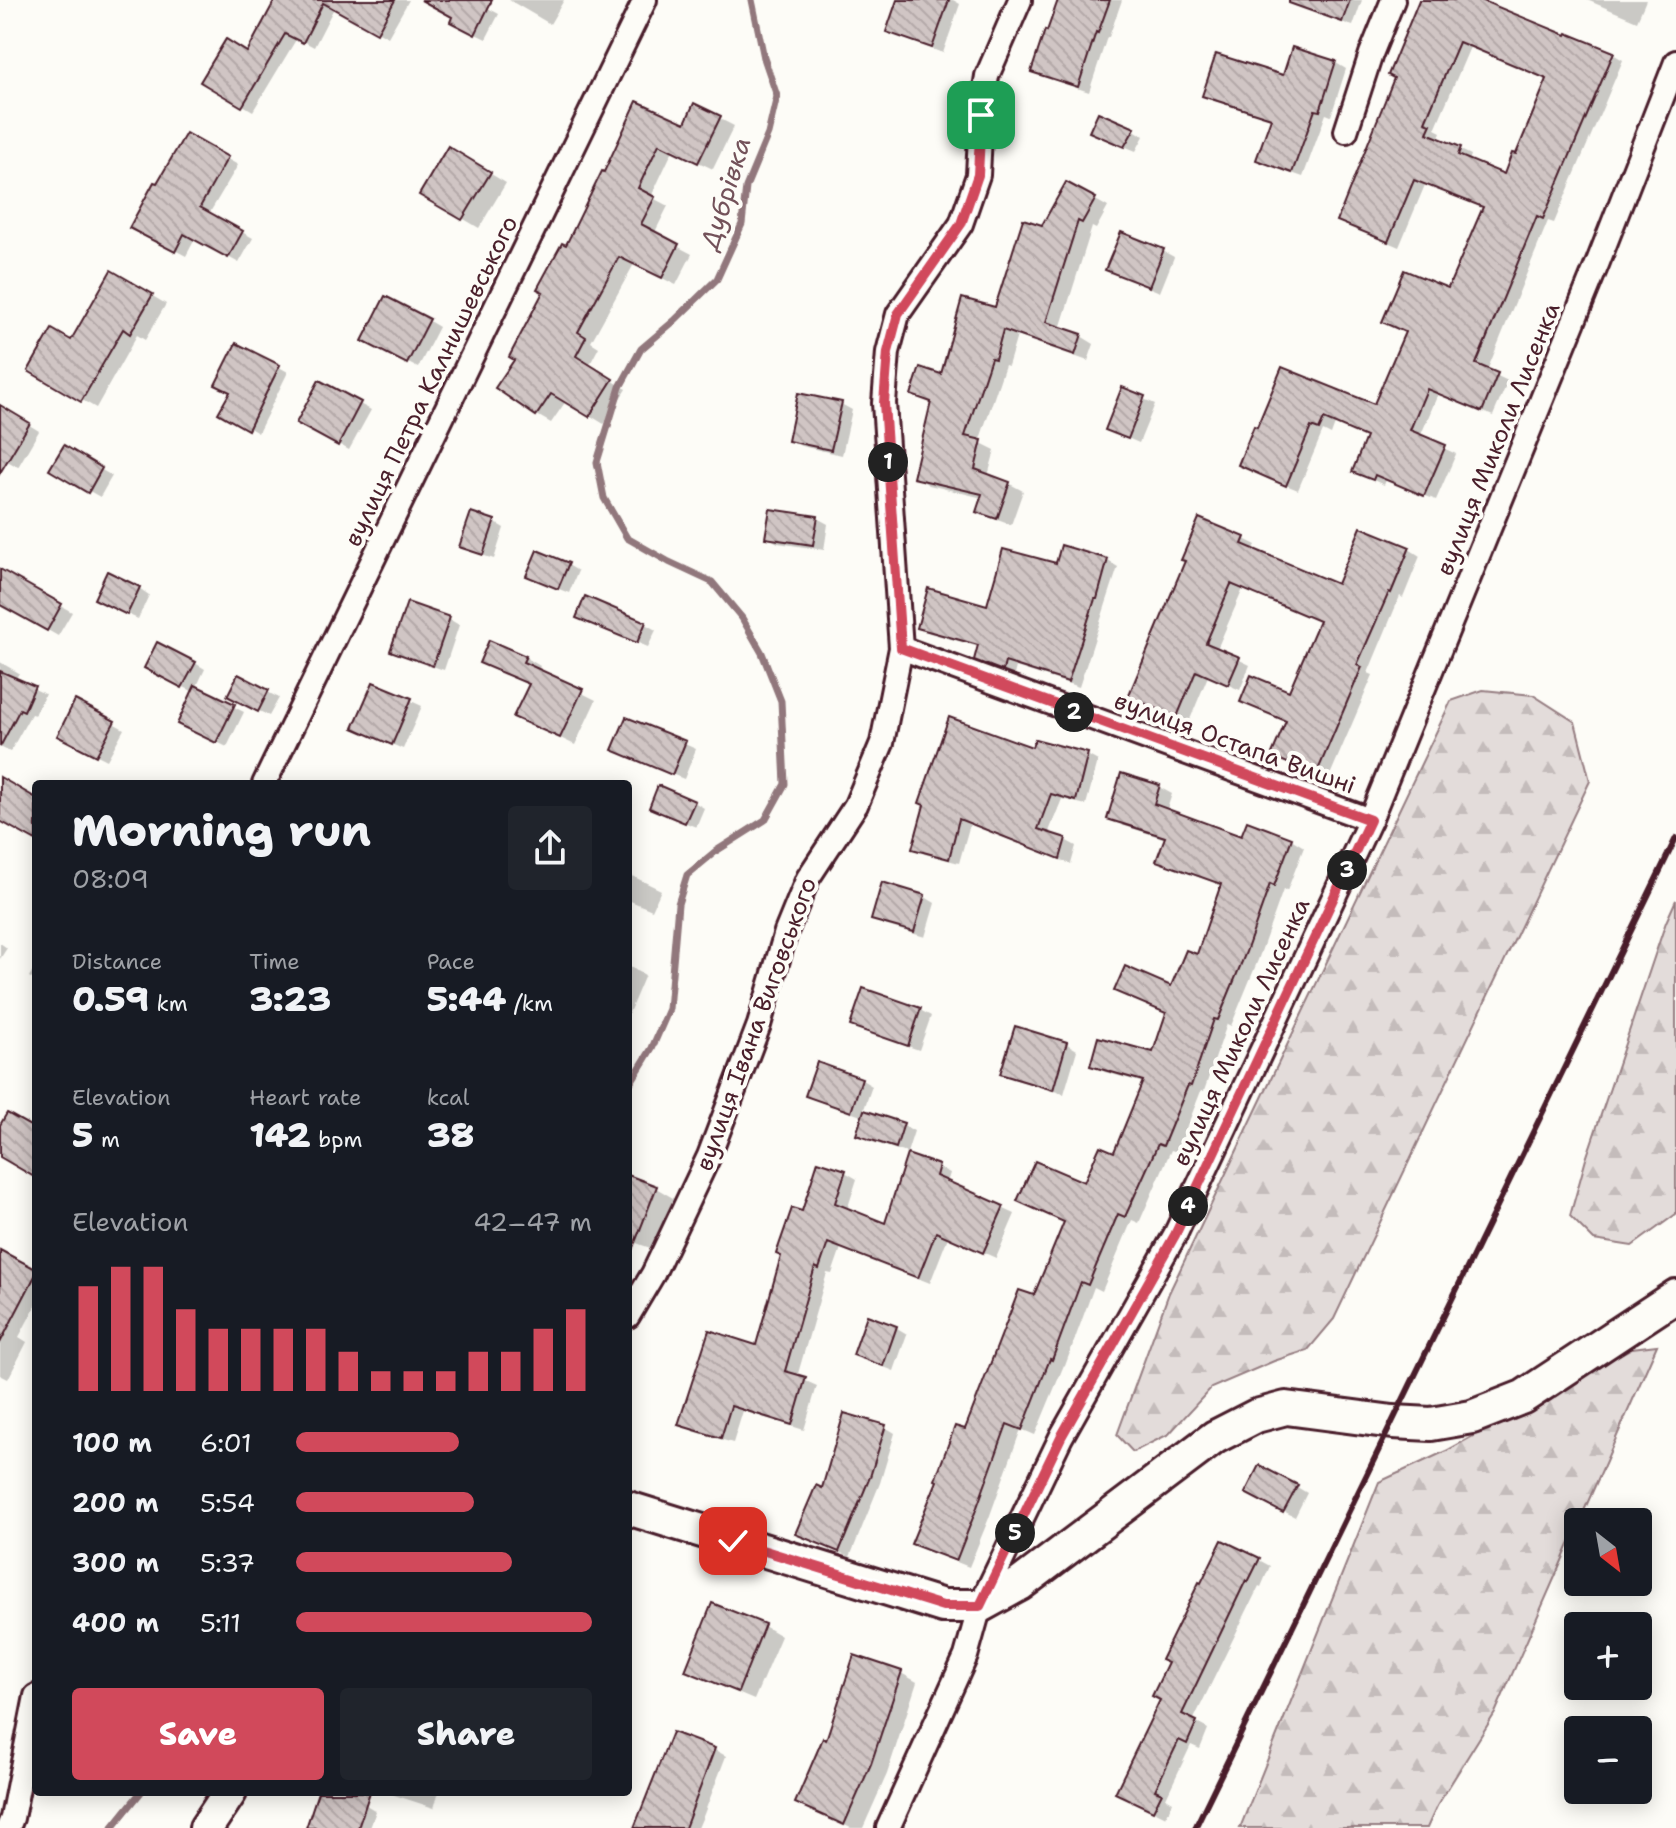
<!DOCTYPE html>
<html lang="en">
<head>
<meta charset="utf-8">
<style>
  body { margin:0; font-family:"Shantell Sans",sans-serif; background:#20242c; color:#f1f3f6; height:100vh; display:flex; flex-direction:column; font-size:30px; white-space:nowrap }
  * { box-sizing:border-box; margin:0 }
  p { font-size:26px; color:#9ea1a6 }
  .icon { flex:none; width:44px; height:44px; fill:none; stroke:currentColor; stroke-width:2; stroke-linecap:round; stroke-linejoin:round }
  .map { position:relative; flex:1; overflow:hidden }
  .drawer { position:absolute; left:32px; top:780px; width:600px; height:1016px; display:flex; flex-direction:column; background:#171b24; border-radius:8px; box-shadow:0 4px 20px #0003 }
  .drawer>* { flex:none }
  .needle { width:52px; rotate:149deg }
  .tools { position:absolute; left:1564px; top:1508px; display:grid; gap:16px }
  .tools a { display:grid; place-items:center; width:88px; height:88px; border-radius:8px; background:#171b24; box-shadow:0 4px 20px #0003; font-size:40px }
  .pin { position:absolute; display:grid; place-items:center; width:68px; height:68px; color:#fff; margin:-34px; border-radius:16px; box-shadow:0 4px 12px #0006 }
  .km { position:absolute; width:40px; height:40px; margin:-20px; border-radius:50%; background:#222; color:#fff; font-size:22px; line-height:40px; text-align:center }
  .round { display:grid; place-items:center; flex:none; width:84px; height:84px; border-radius:8px; background:#20242c }
  .head { display:flex; align-items:center; justify-content:space-between; height:136px; padding:0 40px }
  h1 { font-size:44px; font-weight:800; line-height:60px }
  .figures { display:grid; grid-template-columns:repeat(3,1fr); gap:12px; height:136px; padding:8px 40px }
  .figures div { display:grid; align-content:center }
  .figures b { font-size:34px; font-weight:800 }
  .figures small { font-size:22px; font-weight:400 }
  .figures p { font-size:22px }
  .chart { height:224px; padding:16px 40px }
  .chart p { display:flex; justify-content:space-between }
  .chart svg { width:100%; height:144px; margin-top:8px; stroke:#d1495b; stroke-width:6 }
  .action { display:flex; gap:16px; margin-top:auto; padding:16px 40px }
  .action a { flex:1; height:92px; border-radius:8px; background:#d1495b; color:#fff; font-size:32px; font-weight:800; line-height:92px; text-align:center }
  .action a+a { background:#20242c; color:#f1f3f6 }
  ul { padding:0 40px; list-style:none; font-size:26px }
  li { display:grid; grid-template-columns:128px 96px 1fr; align-items:center; height:60px }
  li i { height:20px; border-radius:10px; background:#d1495b }
  .map>svg:first-child { display:block }
  .forest { fill:url(#forest-firs); stroke:#967e82; stroke-width:2 }
  .shadow { fill:#0003; fill-rule:evenodd }
  .lines { fill:none; stroke-linecap:round; stroke-linejoin:round }
  .stream { stroke:#91777b; stroke-width:7 }
  .building { fill:url(#building-back-hatch); stroke:#4a1f2b; stroke-width:2; fill-rule:evenodd }
  .minor-casing { stroke:#4a1f2b; stroke-width:28 }
  .secondary-casing { stroke:#4a1f2b; stroke-width:38 }
  .minor { stroke:#fdfcf7; stroke-width:22 }
  .secondary { stroke:#fdfcf7; stroke-width:32 }
  .rail { stroke:#4a1f2b; stroke-width:6 }
  .route-casing { stroke:#fff; stroke-width:16 }
  .route { stroke:#d1495b; stroke-width:10 }
  .labels { text-anchor:middle; dominant-baseline:central; stroke-width:8; stroke-linejoin:round; paint-order:stroke }
  .street-label { font-size:24px; fill:#4a1f2b; stroke:#fdfcf7 }
  .water-label { font-size:26px; font-style:italic; fill:#73525a; stroke:#fdfcf7 }
</style>
</head>
<body>
<div class="map">
<svg width="1676" height="1828" viewBox="0 0 1676 1828">
  <defs>
    <pattern id="forest-firs" width="22" height="20" patternUnits="userSpaceOnUse" patternTransform="scale(2)"><rect width="22" height="20" fill="#e3dcda"/><path d="M5 1l3.5 6h-7zM16 11l3.5 6h-7z" fill="#c4bcbb"/></pattern>
    <pattern id="building-back-hatch" width="6" height="6" patternUnits="userSpaceOnUse" patternTransform="scale(2)"><rect width="6" height="6" fill="#d0c5c4"/><path d="M-1 5l2 2M0 0l6 6M5-1l2 2" fill="none" stroke="#b4a9a9"/></pattern>
  </defs>
  <rect width="100%" height="100%" fill="#fdfcf7"/>
  <filter id="ink" filterUnits="userSpaceOnUse"><feTurbulence type="fractalNoise" baseFrequency=".0125" numOctaves="2"/><feDisplacementMap in="SourceGraphic" scale="16" xChannelSelector="R" yChannelSelector="G"/><feConvolveMatrix kernelMatrix="1 2 1 2 8 2 1 2 1" color-interpolation-filters="sRGB"/></filter>
  <g filter="url(#ink)">
    <g class="forest">
      <polygon points="1483,690 1533,695 1575,722 1590,781 1334,1319 1308,1350 1274,1361 1211,1388 1169,1434 1133,1452 1117,1435 1169,1293 1451,701"/>
      <polygon points="1676,900 1676,1214 1632,1246 1594,1240 1570,1216 1586,1159 1666,922"/>
      <polygon points="1657,1345 1495,1713 1437,1806 1427,1828 1240,1828 1379,1482 1446,1451 1632,1348"/>
    </g>
    <g class="shadow">
      <polygon points="277,0 409,0 388,37 334,8 314,47 297,38 253,111 203,81 248,55"/>
      <polygon points="424,0 473,0 499,14 486,39 463,28 455,16"/>
      <polygon points="509,0 564,0 550,24"/>
      <polygon points="899,0 953,0 960,4 943,53 899,37 888,31"/>
      <polygon points="1060,0 1122,0 1109,37 1107,37 1089,92 1044,77 1033,71"/>
      <polygon points="1314,0 1362,0 1353,26 1321,15 1311,9"/>
      <path d="M1420,0h63l56,25 74,29 10,6 -69,163 -6,-2 -61,150 21,10 -15,35 -55,-22 -18,43 36,17 -20,46 -50,-20 -2,5 -30,-14 14,-34 -33,-13 -4,11 -8,-4 -25,59 -47,-19 5,-42 119,-22 32,-74 -22,-11 64,-31 36,-83 -60,-23 -26,62 -49,-21zM1470,47l79,33 -32,77 -12,19 -36,-15 2,-6 -33,-16 3,-7 -6,-3z"/>
      <polygon points="1587,0 1646,0 1637,21"/>
      <polygon points="1293,50 1336,63 1346,69 1331,116 1326,114 1303,177 1269,165 1259,159 1273,119 1215,101 1205,95 1285,78"/>
      <polygon points="695,106 734,126 713,169 673,150 651,197 668,206 654,234 692,254 676,285 634,264 591,342 599,347 589,366 626,389 604,424 566,401 551,423 537,415 517,360 567,248 603,174 686,126"/>
      <polygon points="1134,130 1144,136 1136,151 1102,137"/>
      <polygon points="187,136 238,165 209,214 253,238 239,263 195,239 186,256 132,227"/>
      <polygon points="449,149 506,183 479,228 422,194"/>
      <polygon points="1067,184 1108,207 1096,229 1092,227 1060,329 1081,336 1094,344 1088,361 1017,336 1008,366 1005,365 979,442 995,450 988,476 1010,484 1023,491 1011,525 992,518 978,511 983,498 929,485 915,477 933,404 913,394 942,377 997,310"/>
      <polygon points="1163,251 1174,257 1160,292 1118,275 1108,269"/>
      <polygon points="112,272 166,304 145,340 137,335 96,408 30,370 71,343"/>
      <polygon points="429,321 439,327 418,368 375,346"/>
      <polygon points="279,367 288,372 258,433 221,412 232,392"/>
      <polygon points="320,383 371,410 349,450 299,422"/>
      <polygon points="1123,390 1155,404 1139,443 1107,429"/>
      <polygon points="841,404 852,410 842,455 801,446 790,440"/>
      <polygon points="0,407 39,431 18,467 0,457"/>
      <polygon points="64,448 112,476 100,497 52,470"/>
      <polygon points="817,518 828,524 824,550 778,543 767,537"/>
      <polygon points="1200,520 1244,539 1256,545 1253,551 1338,586 1409,549 1420,556 1403,598 1400,596 1368,673 1373,675 1328,780 1285,762 1288,722 1242,702 1290,694 1321,621 1243,589 1217,649 1250,665 1240,690 1208,676 1189,722 1142,702"/>
      <polygon points="494,522 504,528 494,559 472,552 462,546"/>
      <polygon points="1062,548 1108,561 1118,567 1079,687 1016,667 1014,675 987,665 976,659 979,647 930,633 919,627 989,607 1057,566"/>
      <polygon points="568,565 578,571 569,593 539,581"/>
      <polygon points="0,572 72,612 58,636 0,603"/>
      <polygon points="139,588 149,595 138,619 107,605"/>
      <polygon points="449,619 459,625 444,670 403,656 393,650"/>
      <polygon points="589,623 645,624 656,630 648,647"/>
      <polygon points="525,657 540,666 538,671 596,700 575,745 531,724 530,685 497,671 482,662"/>
      <polygon points="0,662 19,673 15,680 45,694 35,715 31,714 10,752 0,747"/>
      <polygon points="195,663 205,669 196,688 244,712 227,747 190,729 194,692 157,674"/>
      <polygon points="239,677 279,698 269,716 229,695"/>
      <polygon points="374,684 422,706 403,749 366,733"/>
      <polygon points="76,703 124,729 107,760 70,741"/>
      <polygon points="627,719 696,749 684,779 625,756"/>
      <polygon points="1034,750 1087,755 1098,761 1086,805 1062,799 1048,834 1065,840 1076,846 1071,864 970,824 959,863 925,854 915,848"/>
      <polygon points="1159,787 1172,794 1167,809 1242,838 1291,839 1304,847 1287,891 1283,890 1258,960 1231,1026 1227,1024 1204,1091 1201,1091 1177,1152 1171,1150 1139,1223 1132,1220 1102,1291 1094,1287 1065,1366 1064,1365 1035,1435 1021,1429 989,1518 969,1567 927,1550 914,1543 966,1432 1035,1297 1085,1185 1115,1155 1144,1083 1105,1072 1092,1065 1154,1055 1168,1014 1129,997 1172,988 1198,957 1223,886 1171,867 1158,860 1166,839 1122,825 1109,818"/>
      <polygon points="694,802 704,808 696,827 662,813"/>
      <polygon points="628,874 661,890 652,910 628,900"/>
      <polygon points="883,885 925,897 935,903 925,937 884,925 873,919"/>
      <polygon points="0,943 7,948 0,959"/>
      <polygon points="36,965 36,981 29,977"/>
      <polygon points="628,966 645,975 628,1015"/>
      <polygon points="864,991 920,1010 931,1016 919,1050 863,1031 853,1025"/>
      <polygon points="1016,1029 1067,1044 1077,1050 1064,1094 1013,1079 1003,1073"/>
      <polygon points="818,1065 862,1080 872,1086 863,1112 903,1125 914,1131 907,1153 869,1141 858,1134 864,1117 818,1101 808,1095"/>
      <polygon points="938,1167 950,1173 947,1183 1015,1214 996,1258 948,1237 930,1283 841,1248 832,1274 827,1273 797,1377 817,1386 804,1430 743,1411 733,1443 693,1431 681,1424 758,1347 803,1213 845,1172 857,1179 847,1210 886,1225"/>
      <polygon points="628,1177 656,1188 673,1198 653,1249 628,1240"/>
      <polygon points="0,1252 36,1271 36,1305 19,1337 27,1342 8,1379 0,1375"/>
      <polygon points="868,1318 897,1328 907,1334 894,1371 866,1360 855,1354"/>
      <polygon points="885,1427 895,1433 880,1483 850,1557 798,1534 824,1491"/>
      <polygon points="1297,1487 1307,1493 1295,1517 1258,1498"/>
      <polygon points="1259,1560 1270,1566 1261,1587 1259,1586 1193,1721 1208,1729 1200,1749 1191,1745 1166,1798 1173,1802 1166,1817 1130,1799 1162,1700"/>
      <polygon points="713,1605 764,1626 781,1636 754,1700 704,1679 687,1670"/>
      <polygon points="901,1673 917,1682 887,1774 863,1828 851,1828 814,1812 797,1802"/>
      <polygon points="673,1734 715,1750 726,1756 704,1814 698,1828 636,1828"/>
      <polygon points="321,1792 328,1792 366,1805 376,1811 370,1828 308,1828"/>
      <polygon points="385,1792 439,1792 434,1808"/>
    </g>
    <g class="lines">
      <g class="stream">
        <polyline points="628,1087 652,1048 669,1009 678,904 687,875 716,851 765,820 785,784 781,701 762,653 742,618 712,582 669,562 627,538 604,498 597,462 620,387 641,349 674,321 717,279 742,224 746,187 768,134 777,96 764,58 752,0"/>
        <polyline points="112,1828 141,1792"/>
      </g>
    </g>
    <g class="building">
      <polygon points="275,0 395,0 377,33 323,3 303,43 285,34 242,107 200,82 226,39 247,52"/>
      <polygon points="421,0 492,0 475,35 450,22 452,17"/>
      <polygon points="897,0 949,0 932,48 886,32"/>
      <polygon points="1058,0 1110,0 1098,33 1096,32 1078,87 1031,72 1045,30 1047,31"/>
      <polygon points="1289,0 1350,0 1342,22 1289,3"/>
      <path d="M1419,0h62l85,35 1,-2 47,19 -71,167 -6,-3 -61,148 22,9 -16,39 -55,-23 -17,41 36,15 -22,51 -49,-21 -2,5 -21,-8 14,-35 -42,-18 -5,11 -8,-3 -25,59 -48,-21 16,-39 3,1 25,-60 92,37 31,-72 -23,-10 22,-52 44,18 35,-81 -69,-27 -26,62 -51,-21 57,-143 -6,-3zM1459,42l88,37 -31,75 -4,-1 -8,21 -46,-19 3,-8 -34,-14 4,-9 -6,-2z"/>
      <polygon points="1292,47 1336,61 1320,111 1315,110 1292,173 1256,160 1271,118 1202,96 1216,54 1283,75"/>
      <polygon points="637,101 685,123 694,103 721,116 698,163 659,144 638,188 655,197 641,224 679,244 662,278 619,257 578,332 586,337 576,356 613,379 589,417 551,394 536,416 495,388 514,360 509,357 543,292 537,289 562,243 566,245 602,171 604,172"/>
      <polygon points="1098,112 1135,128 1124,147 1089,132"/>
      <polygon points="186,133 228,157 200,207 243,231 228,258 184,234 175,252 129,228 154,182 157,183"/>
      <polygon points="448,146 491,172 462,220 419,195"/>
      <polygon points="1066,182 1096,198 1082,223 1078,221 1046,322 1082,334 1075,355 1003,330 995,359 991,358 965,436 982,440 975,469 1010,482 997,519 976,512 982,494 913,478 931,402 911,395 920,367 941,374 962,298 995,307 1023,219 1042,225"/>
      <polygon points="1121,232 1164,249 1149,287 1105,270"/>
      <polygon points="111,270 153,294 130,334 123,329 81,402 28,371 52,329 71,340"/>
      <polygon points="385,296 430,319 407,364 362,341"/>
      <polygon points="236,343 280,365 248,430 218,413 230,392 215,385"/>
      <polygon points="319,380 361,402 338,446 296,423"/>
      <polygon points="1122,387 1145,396 1128,439 1105,430"/>
      <polygon points="798,393 842,402 831,450 788,441"/>
      <polygon points="0,405 30,423 0,473"/>
      <polygon points="64,445 102,468 88,493 49,470"/>
      <polygon points="770,509 818,516 813,545 765,538"/>
      <polygon points="471,512 495,520 483,555 459,547"/>
      <polygon points="1199,518 1245,537 1242,544 1337,584 1361,527 1410,547 1391,593 1389,592 1357,665 1362,667 1316,775 1271,756 1286,721 1240,702 1251,675 1289,691 1319,621 1231,584 1206,643 1240,657 1228,685 1196,671 1177,717 1128,697 1185,561 1181,560"/>
      <polygon points="1061,545 1108,559 1097,599 1095,599 1068,682 1005,662 1003,671 974,660 978,645 917,628 928,588 987,605 1003,549 1056,563"/>
      <polygon points="537,550 569,563 558,589 526,576"/>
      <polygon points="0,569 62,604 47,631 0,605"/>
      <polygon points="107,571 140,587 127,615 94,599"/>
      <polygon points="585,596 646,622 637,643 576,618"/>
      <polygon points="407,602 450,617 433,666 390,651"/>
      <polygon points="489,640 526,656 523,662 583,689 560,738 513,717 529,684 479,663"/>
      <polygon points="157,642 196,662 182,688 144,668"/>
      <polygon points="0,671 35,686 24,711 20,709 0,747"/>
      <polygon points="238,674 269,690 258,712 227,696"/>
      <polygon points="373,682 412,698 392,745 353,728"/>
      <polygon points="195,685 235,704 216,743 177,724"/>
      <polygon points="75,700 115,721 96,756 57,736"/>
      <polygon points="626,717 686,741 672,775 612,750"/>
      <polygon points="949,717 1032,747 1035,739 1088,753 1076,801 1051,794 1038,829 1066,838 1060,859 959,819 949,859 912,849 924,805 919,803"/>
      <polygon points="1121,773 1160,785 1154,804 1241,836 1247,821 1292,838 1274,886 1270,884 1246,952 1218,1020 1214,1019 1191,1086 1188,1085 1163,1146 1158,1144 1125,1217 1118,1214 1088,1285 1081,1282 1052,1360 1050,1359 1022,1430 1007,1424 976,1510 956,1561 911,1544 937,1481 935,1480 955,1426 965,1429 1019,1290 1034,1295 1064,1222 1017,1201 1035,1161 1084,1182 1100,1146 1114,1152 1143,1081 1090,1066 1098,1037 1153,1052 1166,1013 1114,991 1125,966 1171,986 1186,950 1197,954 1221,884 1156,861 1165,837 1107,819"/>
      <polygon points="0,777 36,798 36,841 0,821"/>
      <polygon points="658,785 695,801 685,823 649,808"/>
      <polygon points="882,882 925,895 914,932 871,920"/>
      <polygon points="863,988 921,1008 908,1046 850,1026"/>
      <polygon points="1015,1026 1067,1042 1053,1090 1000,1074"/>
      <polygon points="817,1062 862,1078 851,1112 805,1096"/>
      <polygon points="864,1110 904,1123 896,1148 856,1135"/>
      <polygon points="7,1113 36,1129 36,1178 0,1157 0,1125"/>
      <polygon points="907,1154 939,1165 936,1176 1004,1206 983,1253 936,1232 918,1278 828,1243 819,1269 815,1267 785,1371 806,1377 792,1425 731,1406 721,1438 678,1425 709,1330 756,1345 781,1256 776,1254 792,1208 802,1211 818,1161 846,1170 835,1203 885,1223"/>
      <polygon points="628,1175 657,1186 629,1258 628,1257"/>
      <polygon points="0,1250 36,1269 36,1274 0,1343"/>
      <polygon points="867,1315 897,1326 883,1366 853,1355"/>
      <polygon points="844,1413 886,1425 870,1477 839,1552 795,1534 816,1485 822,1488"/>
      <polygon points="1259,1465 1298,1485 1283,1513 1245,1493"/>
      <polygon points="1222,1540 1260,1558 1248,1582 1246,1580 1182,1714 1197,1721 1187,1744 1179,1740 1155,1790 1162,1793 1153,1811 1115,1793 1160,1700 1152,1696 1168,1663 1161,1660 1199,1582 1201,1583"/>
      <polygon points="712,1603 765,1624 738,1692 685,1671"/>
      <polygon points="854,1655 902,1671 871,1764 844,1825 795,1803 823,1738 826,1740"/>
      <polygon points="672,1732 715,1748 693,1807 685,1828 634,1828"/>
      <polygon points="318,1792 370,1792 358,1828 306,1828"/>
    </g>
    <g class="lines">
      <defs>
        <g id="minor">
          <polyline points="1346,131 1371,54 1393,0"/>
          <polyline points="901,648 1370,820"/>
          <polyline points="264,784 645,0"/>
          <polyline points="628,1316 653,1274 709,1156 759,1025 786,932 808,878 856,805 882,743 901,648 884,403 888,352 898,314 961,224 978,175 981,115 987,76 1020,0"/>
          <polyline points="8,1828 12,1818 36,1696"/>
          <polyline points="888,1828 966,1656 980,1606 1061,1437 1175,1235 1370,820 1598,262 1676,62"/>
        </g>
        <g id="secondary">
          <polyline points="628,1508 943,1606 980,1606 1020,1584 1215,1437 1256,1416 1286,1408 1393,1422 1431,1424 1472,1417 1523,1397 1676,1296"/>
          <polyline points="206,1828 230,1792"/>
        </g>
      </defs>
      <use href="#minor" class="minor-casing"/>
      <use href="#secondary" class="secondary-casing"/>
      <use href="#minor" class="minor"/>
      <use href="#secondary" class="secondary"/>
      <polyline class="rail" points="1195,1828 1676,838"/>
    </g>
  </g>
  <g class="lines" filter="url(#ink)">
    <defs>
      <polyline id="route" points="733,1541 943,1606 980,1606 1061,1437 1175,1235 1370,820 901,648 884,403 888,352 898,314 961,224 978,175 981,115"/>
    </defs>
    <use href="#route" class="route-casing"/>
    <use href="#route" class="route"/>
  </g>
  <g class="labels">
    <g class="street-label">
      <text transform="translate(431 381) rotate(-64)">вулиця Петра Калнишевського</text>
      <text transform="translate(1498 439) rotate(-68)">вулиця Миколи Лисенка</text>
      <text transform="translate(1235 743) rotate(20)">вулиця Остапа Вишні</text>
      <text transform="translate(756 1024) rotate(-70)">вулиця Івана Виговського</text>
      <text transform="translate(1241 1032) rotate(-65)">вулиця Миколи Лисенка</text>
    </g>
    <g class="water-label">
      <text transform="translate(725 193) rotate(-73)">Дубрівка</text>
    </g>
  </g>
</svg>
<div class="tools">
<a><svg class="needle" viewBox="-14 -14 28 28"><path d="M0-13l5 13h-10z" fill="#e53935"/><path d="M0 13l5-13h-10z" fill="#9ea1a6"/></svg></a>
<a>+</a>
<a>−</a>
</div>
<div class="pin" style="left:981px;top:115px;background:#1e9e55"><svg class="icon" aria-label="arrive" viewBox="0 0 24 24"><path d="M6 21V4h12l-3 4 3 4H6"/></svg></div>
<div class="pin" style="left:733px;top:1541px;background:#d93025"><svg class="icon" aria-label="check" viewBox="0 0 24 24"><path d="M5 12l5 5 9-10"/></svg></div>
<b class="km" style="left:888px;top:462px">1</b>
<b class="km" style="left:1074px;top:712px">2</b>
<b class="km" style="left:1347px;top:870px">3</b>
<b class="km" style="left:1188px;top:1206px">4</b>
<b class="km" style="left:1015px;top:1533px">5</b>
<section class="drawer">
<div class="head"><div><h1>Morning run</h1><p>08:09</p></div><a class="round"><svg class="icon" aria-label="share" viewBox="0 0 24 24"><path d="M12 15V3M7 8l5-5 5 5M5 13v7h14v-7"/></svg></a></div>
<div class="figures">
<div><p>Distance</p><b>0.59<small> km</small></b></div>
<div><p>Time</p><b>3:23</b></div>
<div><p>Pace</p><b>5:44<small> /km</small></b></div>
</div>
<div class="figures">
<div><p>Elevation</p><b>5<small> m</small></b></div>
<div><p>Heart rate</p><b>142<small> bpm</small></b></div>
<div><p>kcal</p><b>38</b></div>
</div>
<div class="chart"><p><span>Elevation</span>42–47 m</p>
<svg viewBox="0 0 160 44" preserveAspectRatio="none"><path d="M5 44V12M15 44V6M25 44V6M35 44V19M45 44V25M55 44V25M65 44V25M75 44V25M85 44V32M95 44V38M105 44V38M115 44V38M125 44V32M135 44V32M145 44V25M155 44V19"/></svg>
</div>
<ul>
<li><b>100 m</b>6:01<i style="width:55%"></i></li>
<li><b>200 m</b>5:54<i style="width:60%"></i></li>
<li><b>300 m</b>5:37<i style="width:73%"></i></li>
<li><b>400 m</b>5:11<i style="width:100%"></i></li>
</ul>
<div class="action"><a>Save</a><a>Share</a></div>
</section>
</div>
</body>
</html>
